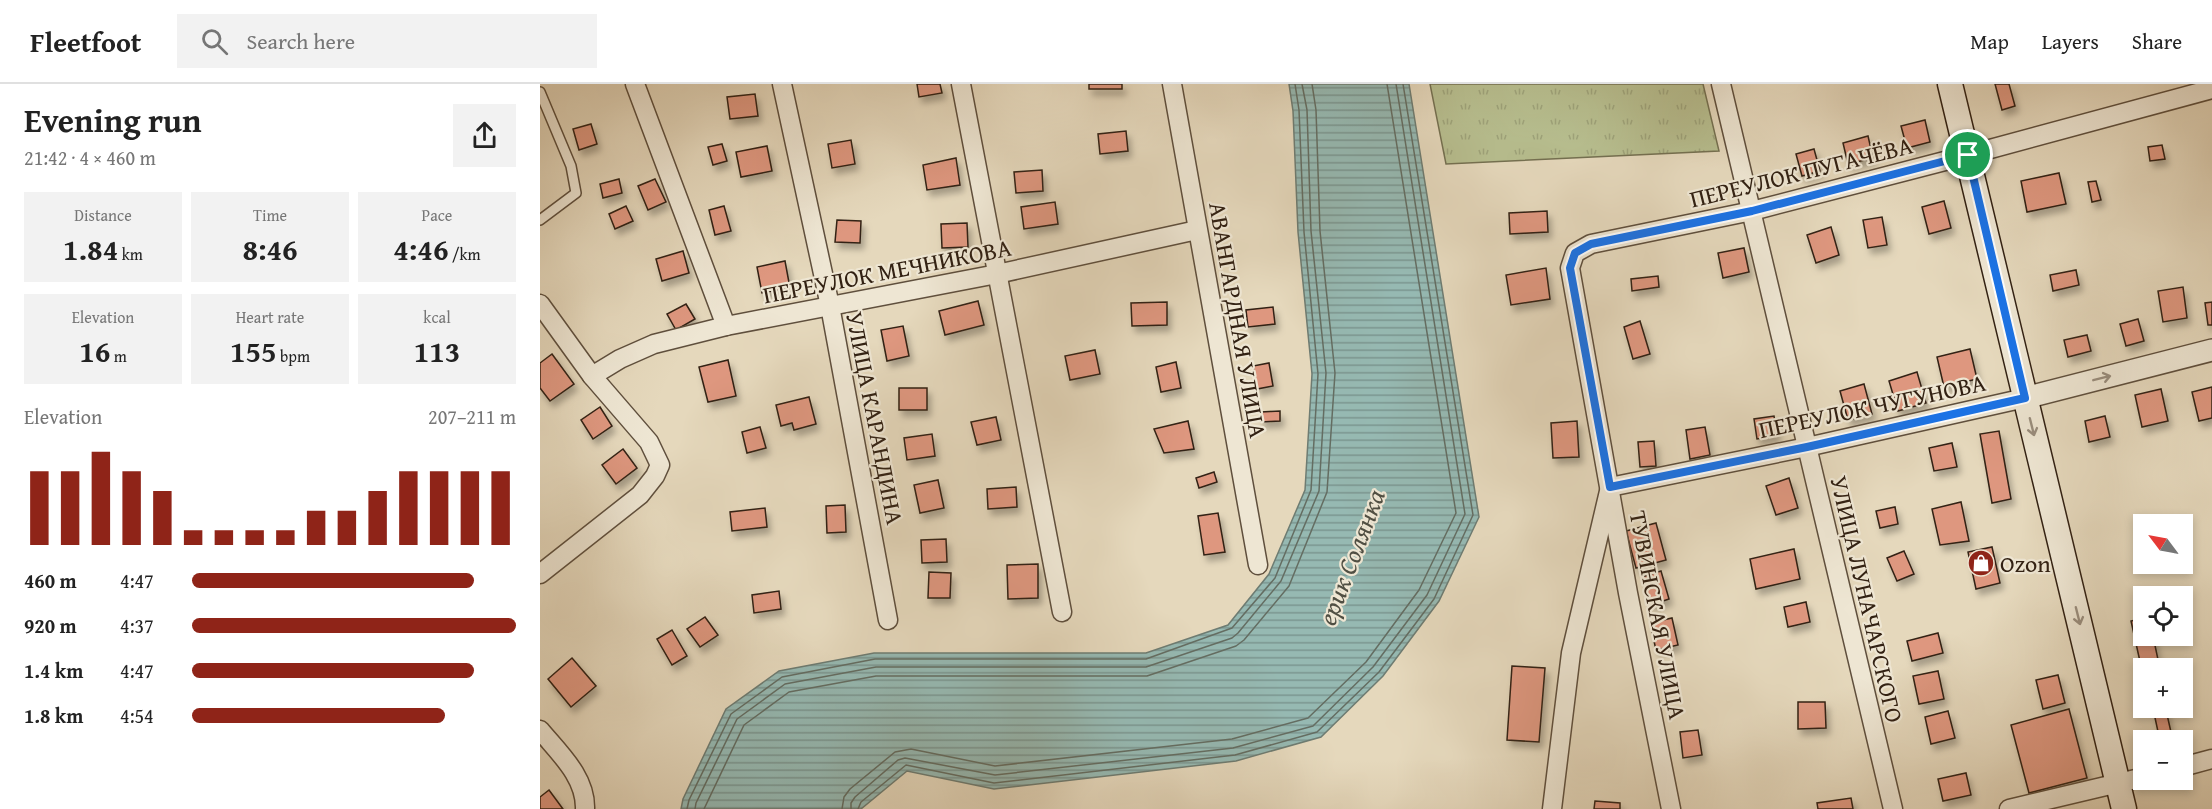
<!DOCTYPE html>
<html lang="en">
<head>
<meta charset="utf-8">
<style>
  body { margin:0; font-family:"Gentium Book Plus",serif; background:#f2f2f2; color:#222; height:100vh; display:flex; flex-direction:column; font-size:22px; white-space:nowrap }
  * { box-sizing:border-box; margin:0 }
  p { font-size:20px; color:#767676 }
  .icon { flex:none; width:33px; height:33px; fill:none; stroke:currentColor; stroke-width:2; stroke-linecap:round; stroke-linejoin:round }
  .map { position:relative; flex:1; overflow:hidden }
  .sheet { display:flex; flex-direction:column; background:#fff; width:540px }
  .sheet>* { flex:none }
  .needle { width:39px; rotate:302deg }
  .buttons { position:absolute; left:1593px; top:430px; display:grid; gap:12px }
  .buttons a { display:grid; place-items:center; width:60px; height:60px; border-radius:0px; background:#fff; box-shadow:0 3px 9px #0003; font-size:30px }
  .pin { position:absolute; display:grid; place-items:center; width:51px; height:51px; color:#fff; margin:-26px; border:3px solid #fff; border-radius:50%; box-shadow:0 2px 6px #0007 }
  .round { display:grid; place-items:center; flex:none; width:63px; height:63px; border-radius:0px; background:#f2f2f2 }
  .head { display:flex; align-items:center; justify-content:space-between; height:102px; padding:0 24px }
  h1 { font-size:33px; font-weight:700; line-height:45px }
  .figures { display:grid; grid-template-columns:repeat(3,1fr); gap:9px; height:102px; padding:6px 24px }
  .figures div { display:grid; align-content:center; border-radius:0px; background:#f2f2f2; text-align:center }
  .figures b { font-size:30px; font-weight:700 }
  .figures small { font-size:16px; font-weight:400 }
  .figures p { font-size:16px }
  .chart { height:168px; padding:12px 24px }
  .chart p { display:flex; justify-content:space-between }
  .chart svg { width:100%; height:108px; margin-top:6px; stroke:#8f2418; stroke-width:6 }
  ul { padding:0 24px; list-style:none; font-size:20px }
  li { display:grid; grid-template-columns:96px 72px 1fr; align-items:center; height:45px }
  li i { height:15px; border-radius:8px; background:#8f2418 }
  header { display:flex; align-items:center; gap:36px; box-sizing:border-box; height:84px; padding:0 30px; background:#fff; border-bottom:2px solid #e0e0e0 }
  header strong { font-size:28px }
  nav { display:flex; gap:33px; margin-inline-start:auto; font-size:21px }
  .search { width:420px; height:54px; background:#f2f2f2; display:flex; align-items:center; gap:15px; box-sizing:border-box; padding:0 21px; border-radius:0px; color:#767676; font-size:22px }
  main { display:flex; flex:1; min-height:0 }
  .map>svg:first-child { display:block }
  .grass { fill:url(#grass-tufts); stroke:#747051; stroke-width:1.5 }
  .water { fill:url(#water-rules); stroke:#6e7c72; stroke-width:1.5 }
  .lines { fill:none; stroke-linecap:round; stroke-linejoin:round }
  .shore { stroke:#646d62; stroke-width:1.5 }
  .building { fill:#de977f; stroke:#322113; stroke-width:1.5; filter:url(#shadow) }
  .service-casing { stroke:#5f4f3d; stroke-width:12 }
  .minor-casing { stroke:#5f4f3d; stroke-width:21 }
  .tertiary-casing { stroke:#5f4f3d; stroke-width:24 }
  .secondary-casing { stroke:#322113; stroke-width:27 }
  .service { stroke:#eee6d3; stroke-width:9 }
  .minor { stroke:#eee6d3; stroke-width:18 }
  .tertiary { stroke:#eee6d3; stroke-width:21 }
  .secondary { stroke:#eee6d3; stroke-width:24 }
  .oneway { stroke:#998d7d }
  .route-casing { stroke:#fff; stroke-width:12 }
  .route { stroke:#1a73e8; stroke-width:8 }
  .labels { text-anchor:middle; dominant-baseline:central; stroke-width:4.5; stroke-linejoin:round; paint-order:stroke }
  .street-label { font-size:24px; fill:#322113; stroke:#eee6d3 }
  .poi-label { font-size:24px; fill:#322113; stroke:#eee6d3; text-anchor:start }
  .water-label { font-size:26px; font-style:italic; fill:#504f43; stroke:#eee6d3 }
</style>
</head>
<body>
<header>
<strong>Fleetfoot</strong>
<div class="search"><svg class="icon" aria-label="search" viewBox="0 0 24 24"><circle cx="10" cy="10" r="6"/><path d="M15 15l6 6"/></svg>Search here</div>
<nav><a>Map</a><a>Layers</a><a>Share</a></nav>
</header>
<main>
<section class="sheet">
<div class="head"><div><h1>Evening run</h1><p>21:42 · 4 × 460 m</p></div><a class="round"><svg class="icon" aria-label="share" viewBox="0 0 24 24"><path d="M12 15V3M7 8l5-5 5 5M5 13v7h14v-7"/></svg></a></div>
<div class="figures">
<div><p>Distance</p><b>1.84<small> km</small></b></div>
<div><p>Time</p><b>8:46</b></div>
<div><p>Pace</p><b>4:46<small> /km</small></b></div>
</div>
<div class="figures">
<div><p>Elevation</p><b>16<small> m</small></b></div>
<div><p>Heart rate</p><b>155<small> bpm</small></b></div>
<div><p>kcal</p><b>113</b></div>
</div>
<div class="chart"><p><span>Elevation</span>207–211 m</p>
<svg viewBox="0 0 160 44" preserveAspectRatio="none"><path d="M5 44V14M15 44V14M25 44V6M35 44V14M45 44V22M55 44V38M65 44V38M75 44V38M85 44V38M95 44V30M105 44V30M115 44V22M125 44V14M135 44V14M145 44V14M155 44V14"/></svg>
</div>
<ul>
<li><b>460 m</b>4:47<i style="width:87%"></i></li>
<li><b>920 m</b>4:37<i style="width:100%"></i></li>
<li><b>1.4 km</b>4:47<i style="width:87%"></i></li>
<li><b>1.8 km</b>4:54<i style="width:78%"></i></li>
</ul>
</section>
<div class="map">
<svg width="1672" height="725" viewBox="0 0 1672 725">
  <defs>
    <pattern id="grass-tufts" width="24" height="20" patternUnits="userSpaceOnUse" patternTransform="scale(1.5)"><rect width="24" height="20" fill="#b7be8f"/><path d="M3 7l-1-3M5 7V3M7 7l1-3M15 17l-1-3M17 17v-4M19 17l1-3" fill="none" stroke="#9ea37a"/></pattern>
    <pattern id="water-rules" width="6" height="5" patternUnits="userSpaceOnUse" patternTransform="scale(1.5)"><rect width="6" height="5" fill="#96b9b2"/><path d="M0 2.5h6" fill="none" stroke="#7b9690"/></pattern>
    <filter id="shadow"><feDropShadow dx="3.5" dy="6" stdDeviation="3" flood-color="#0004"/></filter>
  </defs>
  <rect width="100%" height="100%" fill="#e5d8bc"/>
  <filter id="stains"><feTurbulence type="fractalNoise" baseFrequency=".00333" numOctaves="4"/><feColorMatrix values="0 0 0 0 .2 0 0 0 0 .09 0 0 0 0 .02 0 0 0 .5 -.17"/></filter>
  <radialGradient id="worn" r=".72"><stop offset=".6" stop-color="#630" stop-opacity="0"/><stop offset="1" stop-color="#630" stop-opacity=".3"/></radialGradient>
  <polygon class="grass" points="890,0 1163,0 1179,67 906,80"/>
  <polygon class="water" points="749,0 869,0 939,433 899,517 843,592 781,653 696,677 454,705 367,687 321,725 141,725 143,715 186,625 239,587 334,569 606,569 688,541 729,490 765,406 772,290 758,148 753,27"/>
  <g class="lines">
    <g class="shore">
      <polyline points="147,725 149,716 191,630 242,593 335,575 606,575 692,544 735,494 771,406 778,290 764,148 759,26 755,0"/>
      <polyline points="155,725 156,719 197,635 245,600 336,583 606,583 692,554 698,549 741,497 779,407 786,289 771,147 767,26 762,0"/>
      <polyline points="164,725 204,641 249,608 336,592 607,592 696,562 704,556 749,502 787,408 795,289 780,147 776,26 772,0"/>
      <polyline points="302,725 304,713 310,705 355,668 371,665 455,682 692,655 768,634 826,578 879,506 916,429 847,0"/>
      <polyline points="311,725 311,719 315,713 358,676 365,674 455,691 693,664 773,642 833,583 887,511 925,430 856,0"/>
      <polyline points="318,725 321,718 366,681 454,699 695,671 777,648 839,588 894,515 933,431 863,0"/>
    </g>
  </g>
  <g class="building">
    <polygon points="377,0 400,0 402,9 379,13"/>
    <rect x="549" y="0" width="33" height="5"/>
    <polygon points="1455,0 1469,0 1475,22 1462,26"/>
    <polygon points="215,10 218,32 190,35 187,13"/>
    <polygon points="1385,36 1390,58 1367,64 1361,42"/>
    <polygon points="51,40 57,60 39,66 33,45"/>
    <polygon points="586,47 588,67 560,70 558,50"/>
    <polygon points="1328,52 1333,74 1308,80 1303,59"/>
    <polygon points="311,56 315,80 292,84 288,60"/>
    <polygon points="182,60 187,77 173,81 168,63"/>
    <polygon points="1622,61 1625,75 1610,77 1608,63"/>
    <polygon points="227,62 232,87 201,93 196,68"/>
    <polygon points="1274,65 1280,87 1262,92 1256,70"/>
    <polygon points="416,74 420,101 387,106 383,81"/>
    <polygon points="502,86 503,107 476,109 474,88"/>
    <polygon points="1519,89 1526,120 1487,128 1481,97"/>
    <polygon points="79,95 82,109 63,114 60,100"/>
    <polygon points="115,95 126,118 108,126 98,102"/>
    <polygon points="1556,97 1561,116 1552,118 1548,98"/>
    <polygon points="1404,117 1411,144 1389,150 1382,123"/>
    <polygon points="515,118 518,140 484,145 481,123"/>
    <polygon points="86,122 93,137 75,145 69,130"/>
    <polygon points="184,122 191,147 175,151 169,126"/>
    <polygon points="1007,127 1008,148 970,150 969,129"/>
    <polygon points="1342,133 1347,161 1328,164 1323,136"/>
    <polygon points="297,136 321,137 320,159 295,158"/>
    <polygon points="427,139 428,163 402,164 401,140"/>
    <polygon points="1291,143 1299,171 1276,179 1267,151"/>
    <polygon points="1204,164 1209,188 1183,194 1178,169"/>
    <polygon points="143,167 149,189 122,197 116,175"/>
    <polygon points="245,177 250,204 222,209 217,183"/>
    <polygon points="1006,184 1010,215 971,221 966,191"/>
    <polygon points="1536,186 1539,201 1513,207 1510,191"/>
    <polygon points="1118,192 1119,203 1092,207 1091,195"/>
    <polygon points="1643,203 1647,234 1623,238 1618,207"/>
    <polygon points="438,217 444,241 405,251 399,227"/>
    <polygon points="627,218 627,241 592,242 591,219"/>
    <polygon points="1672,218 1672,241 1668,241 1665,219"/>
    <polygon points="146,220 155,235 136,246 127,230"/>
    <polygon points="733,223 735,240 708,243 706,226"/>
    <polygon points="1598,235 1604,257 1586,262 1580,240"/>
    <polygon points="1100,237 1110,270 1093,275 1084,243"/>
    <polygon points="363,242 369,272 347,277 341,246"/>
    <polygon points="1547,251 1551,267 1528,273 1524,256"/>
    <polygon points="1430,265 1437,295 1404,303 1397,273"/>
    <polygon points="555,266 560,290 530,296 525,272"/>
    <polygon points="12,270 34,300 10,317 0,304 0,279"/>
    <polygon points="188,276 196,312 168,318 159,283"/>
    <polygon points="636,278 641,304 621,308 616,283"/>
    <polygon points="729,279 733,302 717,305 713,282"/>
    <polygon points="1377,288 1386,319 1358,327 1349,297"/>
    <polygon points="1324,300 1332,330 1308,336 1300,307"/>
    <polygon points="1672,303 1672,334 1659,337 1652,308"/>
    <rect x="359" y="304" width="28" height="22"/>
    <polygon points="1621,305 1628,337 1602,343 1595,311"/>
    <polygon points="269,313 276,340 254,346 252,339 241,342 236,321"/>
    <polygon points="60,323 72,342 53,355 41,336"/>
    <polygon points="740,327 740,337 721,338 721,328"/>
    <polygon points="1234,332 1237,352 1217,355 1214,335"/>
    <polygon points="1565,332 1570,353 1549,358 1545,337"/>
    <polygon points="456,333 461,356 437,361 431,338"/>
    <polygon points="648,337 654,365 624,369 614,345"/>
    <polygon points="1037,337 1039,373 1013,374 1011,339"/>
    <polygon points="220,343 226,364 207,369 202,348"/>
    <polygon points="1165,343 1170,371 1150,375 1146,346"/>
    <polygon points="1459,347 1471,415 1452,419 1440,350"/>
    <polygon points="392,350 395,372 367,376 364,354"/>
    <polygon points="1114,357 1116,382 1100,383 1098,358"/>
    <polygon points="1412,359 1417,383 1394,387 1389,364"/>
    <polygon points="83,365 97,384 76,400 62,381"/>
    <polygon points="674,388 677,398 659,404 656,394"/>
    <polygon points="1249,394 1258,424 1236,431 1226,402"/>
    <polygon points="398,396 404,424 380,429 374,401"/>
    <polygon points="476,403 477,423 448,425 447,405"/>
    <polygon points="1421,418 1429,457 1400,461 1392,425"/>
    <polygon points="305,421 306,448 287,449 286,422"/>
    <polygon points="1355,423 1358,440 1340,444 1336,427"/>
    <polygon points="225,424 227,443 192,447 190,428"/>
    <polygon points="678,429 685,468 664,471 658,432"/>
    <polygon points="1116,439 1126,476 1096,484 1086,447"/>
    <polygon points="406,455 407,478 382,479 381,456"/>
    <polygon points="1452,463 1460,499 1436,505 1428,468"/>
    <polygon points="1254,465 1260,495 1216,505 1210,475"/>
    <polygon points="1364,467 1374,490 1357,497 1347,474"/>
    <polygon points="498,480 498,514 468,515 467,481"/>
    <polygon points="1121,487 1129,515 1111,521 1102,493"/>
    <polygon points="389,488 411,489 410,514 388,514"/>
    <polygon points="239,507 241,525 214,529 212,511"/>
    <polygon points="1266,518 1270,538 1248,543 1244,523"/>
    <polygon points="165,533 178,551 160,563 147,545"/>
    <polygon points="1132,534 1138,561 1116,566 1110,539"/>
    <polygon points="1604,534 1604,552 1613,552 1620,585 1604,585 1603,591 1591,537"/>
    <polygon points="132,546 147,572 132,581 117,555"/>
    <polygon points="1398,549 1403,569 1372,577 1367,557"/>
    <polygon points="32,574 56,602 31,623 8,595"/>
    <polygon points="972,582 1005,584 999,658 967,656"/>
    <polygon points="1398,587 1404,615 1379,620 1373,592"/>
    <polygon points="1518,591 1525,619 1503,625 1496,596"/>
    <polygon points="1258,618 1285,618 1286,644 1258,645"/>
    <polygon points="1529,625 1547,694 1489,709 1471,641"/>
    <polygon points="1626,626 1633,657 1620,657 1614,629"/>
    <polygon points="1408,627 1415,654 1391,660 1385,633"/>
    <polygon points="1158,646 1162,671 1143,674 1140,648"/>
    <polygon points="1426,689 1431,711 1403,717 1398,695"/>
    <polygon points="9,706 23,725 0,725 0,713"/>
    <polygon points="1311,714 1313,725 1278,725 1277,719"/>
    <polygon points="1055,717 1080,719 1080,725 1054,725"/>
  </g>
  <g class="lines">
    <defs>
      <polyline id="service" points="0,8 31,82 36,109 0,136"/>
      <g id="minor">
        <polyline points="95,0 186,242"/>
        <polyline points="242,0 290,222 348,536"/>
        <polyline points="421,0 522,528"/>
        <polyline points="632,0 718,481"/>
        <polyline points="1181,0 1353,725"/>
        <polyline points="0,220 52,292 109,358 120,381 115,392 100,411 0,490"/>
        <polyline points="52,292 80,275 114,260 186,242 457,190 657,146"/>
        <path d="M0,646c19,23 46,47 45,79"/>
        <polyline points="1642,683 1672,675"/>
        <polyline points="1012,725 1031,569 1070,403 1267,363 1485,314"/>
        <polyline points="1131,725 1088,509 1030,184 1035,169 1051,160 1212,127 1428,71 1672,5"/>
        <polyline points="1469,725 1604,693"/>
      </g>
      <polyline id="tertiary" points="1485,314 1672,266"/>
      <polyline id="secondary" points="1410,0 1584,725"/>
    </defs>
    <use href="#service" class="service-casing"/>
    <use href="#minor" class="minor-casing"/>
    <use href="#tertiary" class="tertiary-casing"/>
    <use href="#secondary" class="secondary-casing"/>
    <use href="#service" class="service"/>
    <use href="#minor" class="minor"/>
    <use href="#tertiary" class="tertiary"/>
    <use href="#secondary" class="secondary"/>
  </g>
  <defs><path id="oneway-shaft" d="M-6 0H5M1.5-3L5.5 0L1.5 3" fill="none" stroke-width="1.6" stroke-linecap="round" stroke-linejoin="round" transform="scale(1.5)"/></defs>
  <g class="oneway">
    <use href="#oneway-shaft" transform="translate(1562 294) rotate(-14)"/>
    <use href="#oneway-shaft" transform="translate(1492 343) rotate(76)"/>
    <use href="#oneway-shaft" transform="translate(1538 532) rotate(76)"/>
  </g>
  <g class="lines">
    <defs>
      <polygon id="route" points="1428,71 1485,314 1267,363 1070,403 1030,184 1035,169 1051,160 1212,127"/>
    </defs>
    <use href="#route" class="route-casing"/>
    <use href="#route" class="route"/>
  </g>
  <defs>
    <symbol id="shop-disc" viewBox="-11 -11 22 22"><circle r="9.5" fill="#8f2418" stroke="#eee6d3"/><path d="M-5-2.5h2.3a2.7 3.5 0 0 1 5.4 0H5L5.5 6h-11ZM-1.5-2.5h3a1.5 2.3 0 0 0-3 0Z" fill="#fff"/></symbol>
  </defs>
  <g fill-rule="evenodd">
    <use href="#shop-disc" x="1426" y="464" width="30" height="30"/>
  </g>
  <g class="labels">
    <g class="street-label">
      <text transform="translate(1261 88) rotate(-14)">ПЕРЕУЛОК ПУГАЧЁВА</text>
      <text transform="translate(347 187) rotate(-11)">ПЕРЕУЛОК МЕЧНИКОВА</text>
      <text transform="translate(698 236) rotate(80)">АВАНГАРДНАЯ УЛИЦА</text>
      <text transform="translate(1332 322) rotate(-12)">ПЕРЕУЛОК ЧУГУНОВА</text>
      <text transform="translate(335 334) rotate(79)">УЛИЦА КАРАНДИНА</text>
      <text transform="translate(1327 515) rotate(77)">УЛИЦА ЛУНАЧАРСКОГО</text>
      <text transform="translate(1118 531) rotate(79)">ТУВИНСКАЯ УЛИЦА</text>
    </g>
    <g class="poi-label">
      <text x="1460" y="479">Ozon</text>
    </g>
    <g class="water-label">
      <text transform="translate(811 473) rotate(-69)">ерик Солянка</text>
    </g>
  </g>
  <rect width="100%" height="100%" filter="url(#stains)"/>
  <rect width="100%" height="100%" fill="url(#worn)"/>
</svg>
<div class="buttons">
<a><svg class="needle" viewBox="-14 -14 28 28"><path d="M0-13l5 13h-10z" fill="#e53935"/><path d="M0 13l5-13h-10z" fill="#767676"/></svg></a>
<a><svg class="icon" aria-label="locate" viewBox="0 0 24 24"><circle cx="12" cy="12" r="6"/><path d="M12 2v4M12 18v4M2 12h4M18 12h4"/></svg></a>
<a>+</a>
<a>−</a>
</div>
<div class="pin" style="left:1428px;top:71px;background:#1e9e55"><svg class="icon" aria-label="arrive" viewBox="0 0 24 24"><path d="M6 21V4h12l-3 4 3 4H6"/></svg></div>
</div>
</main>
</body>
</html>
